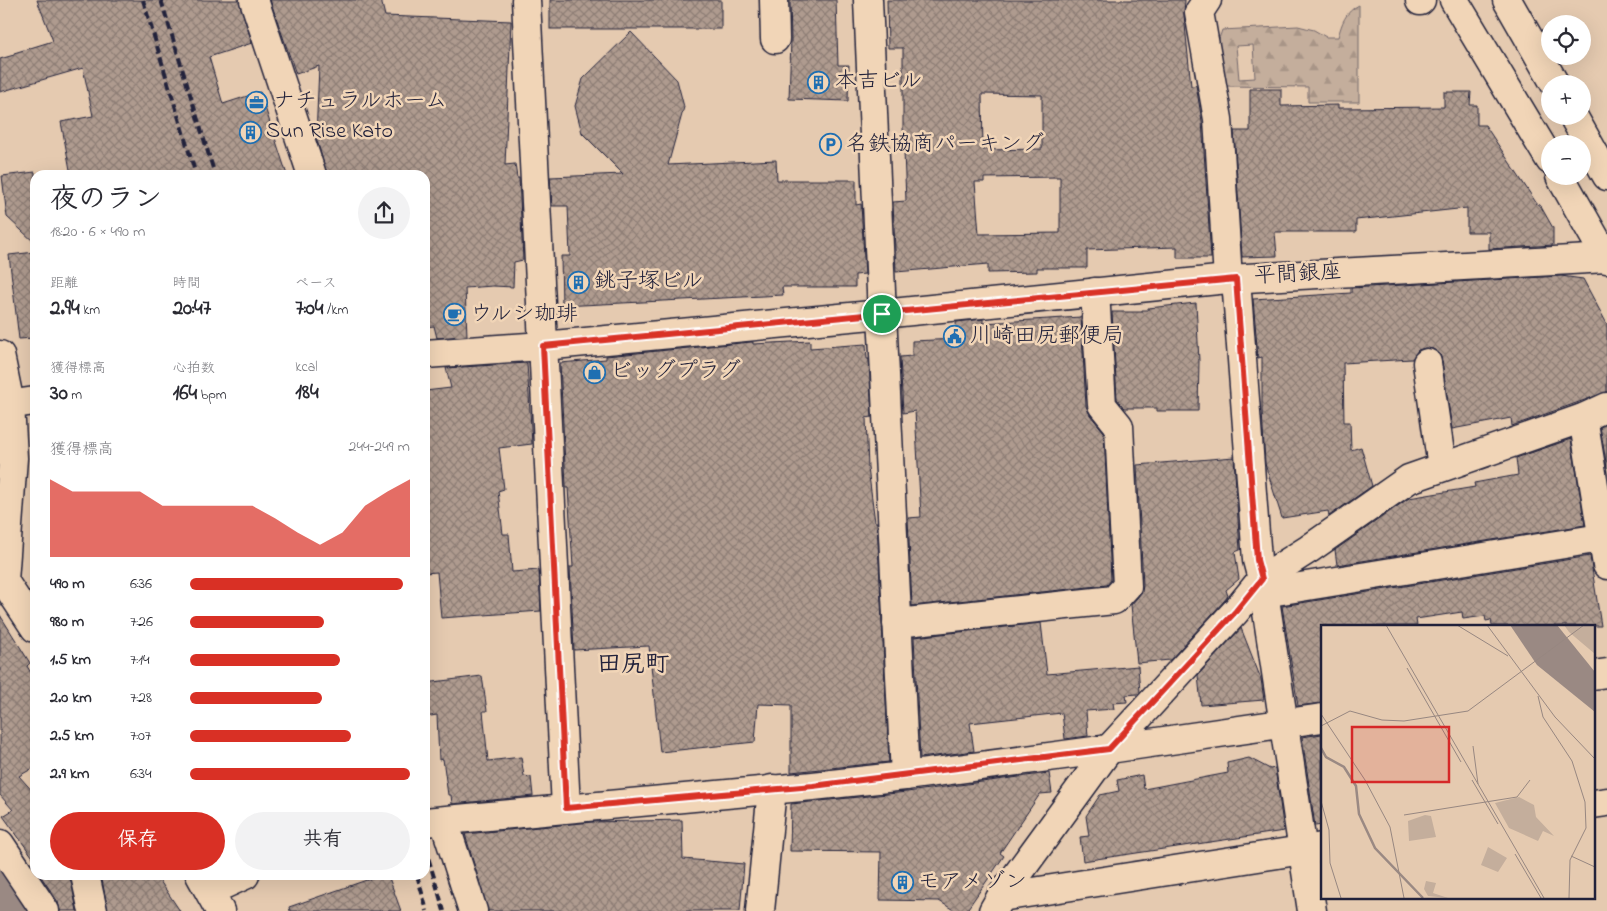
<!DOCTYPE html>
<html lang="ja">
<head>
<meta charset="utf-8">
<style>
  body { margin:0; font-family:"Indie Flower","Klee One",sans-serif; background:#f2f2f3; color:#2b2b33; height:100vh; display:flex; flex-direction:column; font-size:19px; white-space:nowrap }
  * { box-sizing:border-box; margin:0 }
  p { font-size:16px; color:#7c7c81 }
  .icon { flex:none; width:28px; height:28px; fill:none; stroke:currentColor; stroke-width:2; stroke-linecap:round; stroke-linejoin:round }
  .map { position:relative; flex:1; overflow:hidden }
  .sheet { position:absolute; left:30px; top:170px; width:400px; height:710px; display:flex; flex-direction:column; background:#fff; border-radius:15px; box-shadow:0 5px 20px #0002 }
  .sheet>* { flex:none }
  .tools { position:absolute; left:1541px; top:15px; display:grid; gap:10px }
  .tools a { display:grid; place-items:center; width:50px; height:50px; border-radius:50%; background:#fff; box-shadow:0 5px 20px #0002; font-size:25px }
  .pin { position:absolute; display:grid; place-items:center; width:42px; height:42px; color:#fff; margin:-21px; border:2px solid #fff; border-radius:50%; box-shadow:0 1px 5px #0007 }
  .round { display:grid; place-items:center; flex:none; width:52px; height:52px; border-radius:26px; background:#f2f2f3 }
  .summary { display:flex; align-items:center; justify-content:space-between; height:85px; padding:0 20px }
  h1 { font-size:28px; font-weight:800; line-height:38px }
  .stats { display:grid; grid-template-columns:repeat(3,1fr); gap:8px; height:85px; padding:5px 20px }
  .stats div { display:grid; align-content:center }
  .stats b { font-size:21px; font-weight:800 }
  .stats small { font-size:14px; font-weight:400 }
  .stats p { font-size:14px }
  .chart { height:140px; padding:10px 20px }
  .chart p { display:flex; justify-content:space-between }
  .chart svg { width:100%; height:90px; margin-top:5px; fill:#d93025; opacity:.7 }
  .button { display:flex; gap:10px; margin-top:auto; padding:10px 20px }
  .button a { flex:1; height:58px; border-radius:30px; background:#d93025; color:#fff; font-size:20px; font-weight:800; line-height:58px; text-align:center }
  .button a+a { background:#f2f2f3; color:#2b2b33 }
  ul { padding:0 20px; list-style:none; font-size:16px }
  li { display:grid; grid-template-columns:80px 60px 1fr; align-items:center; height:38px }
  li i { height:12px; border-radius:6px; background:#d93025 }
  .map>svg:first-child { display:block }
  .forest { fill:url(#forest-firs); stroke:#73686c; fill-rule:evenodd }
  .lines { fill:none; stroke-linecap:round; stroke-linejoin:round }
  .river { stroke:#9a8983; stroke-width:55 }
  .building { fill:url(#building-cross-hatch); stroke:#22223b; fill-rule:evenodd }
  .minor-casing { stroke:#22223b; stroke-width:31 }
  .highway-casing { stroke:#22223b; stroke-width:31 }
  .minor { stroke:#f1d5b7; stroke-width:28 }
  .highway { stroke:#f1d5b7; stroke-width:28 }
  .rail { stroke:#22223b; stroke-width:4; stroke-dasharray:8 4; stroke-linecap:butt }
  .route-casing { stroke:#fff; stroke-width:10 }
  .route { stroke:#d93025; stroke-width:6 }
  .labels { text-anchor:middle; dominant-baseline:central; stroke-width:5; stroke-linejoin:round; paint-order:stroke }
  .poi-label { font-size:22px; fill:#22223b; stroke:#f1d5b7; text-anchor:start }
  .street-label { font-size:22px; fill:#22223b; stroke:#f1d5b7 }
  .neighbourhood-label { font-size:24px; font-weight:bold; fill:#22223b; stroke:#f1d5b7 }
  .inset-river { fill:none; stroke:#9a8983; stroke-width:2.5 }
  .inset-road { fill:none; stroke:#978781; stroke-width:1 }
  .view { fill:#d62828; fill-opacity:0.15; stroke:#d62828; stroke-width:2.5 }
  .inset-edge { fill:none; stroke:#22223b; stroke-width:2.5 }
</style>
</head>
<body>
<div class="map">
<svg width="1607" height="911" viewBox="0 0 1607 911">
  <defs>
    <pattern id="forest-firs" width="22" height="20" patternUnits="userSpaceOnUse" patternTransform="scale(1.25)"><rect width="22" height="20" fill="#c4ae9c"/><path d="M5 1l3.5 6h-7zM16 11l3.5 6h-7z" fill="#a89587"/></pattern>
    <pattern id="building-cross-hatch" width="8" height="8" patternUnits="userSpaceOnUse" patternTransform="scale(1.25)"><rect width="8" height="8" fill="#af9b8f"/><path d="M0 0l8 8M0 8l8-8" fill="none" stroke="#8e7e76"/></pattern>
  </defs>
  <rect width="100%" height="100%" fill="#e5cab0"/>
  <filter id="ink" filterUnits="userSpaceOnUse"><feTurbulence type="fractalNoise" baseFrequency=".02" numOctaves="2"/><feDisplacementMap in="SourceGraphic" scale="10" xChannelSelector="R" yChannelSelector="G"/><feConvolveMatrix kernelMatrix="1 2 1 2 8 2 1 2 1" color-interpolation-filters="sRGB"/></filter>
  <g filter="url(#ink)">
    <path class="forest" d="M1359,5v97h-51v-15l-86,-1 -5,-41 5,-15 76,-4 16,4 12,7h12c4,-14 7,-25 21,-32zM1253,45l2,33 -16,1 -3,-33z"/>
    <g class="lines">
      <polyline class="river" points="0,893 11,911"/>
    </g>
    <g class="building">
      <polygon points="37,0 239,0 252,43 209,57 223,104 260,92 287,175 71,175 61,122 93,116 83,68 0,92 0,59 14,55 14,53 53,41"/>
      <polygon points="270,0 381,0 385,16 511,21 505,165 515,164 517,178 519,178 523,260 514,262 513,287 493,286 465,288 467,336 437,338 434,326 425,327 425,175 327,175 316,137 319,66 296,74"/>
      <rect x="550" y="0" width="171" height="29"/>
      <polygon points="790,0 836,0 838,65 849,65 848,101 789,99 791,39"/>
      <path d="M887,0h298l-1,15 7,71 5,-1 6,36 9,137h-34v-11l-90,3v18h-50v4l-49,1v-9l-92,8 -3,-70 13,-1 -3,-74v-79h-15zM982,94l60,1v54l-59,1zM1060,177v56l-81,1 -4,-52h9v-4z"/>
      <polygon points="631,32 677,80 684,107 668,165 776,160 777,180 856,180 856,205 861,204 865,274 855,275 855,287 782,287 783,295 562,306 561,256 570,256 568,206 552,206 550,177 623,174 582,133 575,106 583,79"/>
      <polygon points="1250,89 1281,89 1281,106 1338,105 1338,108 1444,107 1444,92 1471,92 1470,105 1477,105 1477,125 1485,125 1537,204 1540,205 1553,228 1553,245 1489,249 1489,232 1467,232 1467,208 1356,220 1356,232 1275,232 1277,256 1242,257 1234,131 1250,131"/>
      <polygon points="35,172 35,243 7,217 2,176"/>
      <polygon points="35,252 35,338 19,339 9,255"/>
      <polygon points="1561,276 1583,279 1607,324 1607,392 1512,426 1511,418 1452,429 1442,361 1440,354 1433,349 1425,348 1418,350 1412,359 1343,363 1344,422 1350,422 1351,450 1361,447 1372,486 1329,516 1328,511 1282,518 1265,464 1262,411 1262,357 1258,358 1253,299 1351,293 1351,288"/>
      <polygon points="1196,303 1199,361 1198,411 1157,411 1157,408 1124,408 1117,399 1112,312 1142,312 1142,310 1148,310 1148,308"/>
      <polygon points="1081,317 1086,406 1090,415 1104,432 1111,580 1107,585 912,606 908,518 921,517 915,411 903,413 900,357 912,356 912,341 957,339 956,322 983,319 983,323"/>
      <polygon points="810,341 810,348 866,344 867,359 869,359 872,417 866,418 868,468 875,522 877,522 889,762 791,772 791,705 758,704 755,742 660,752 649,646 574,650 570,567 573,567 568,488 566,488 566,485 560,363 606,359 606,356 751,342 753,342 753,344"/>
      <polygon points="527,363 532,444 499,448 504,489 498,491 503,534 509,534 512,572 539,570 541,611 441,618 437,572 425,573 425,391 451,388 446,368"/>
      <polygon points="1607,424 1607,468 1600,427"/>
      <polygon points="1571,439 1585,525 1337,565 1335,550 1409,498 1475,487 1474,483 1518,475 1516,458"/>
      <polygon points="1234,457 1240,550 1235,552 1239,579 1226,590 1228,596 1224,601 1170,660 1137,663 1131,605 1142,592 1143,585 1137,465"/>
      <polygon points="1590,556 1601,626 1492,626 1491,620 1486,621 1485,616 1463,619 1462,612 1416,619 1417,626 1322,626 1322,703 1298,706 1282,606"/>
      <polygon points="0,615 30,663 27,666 35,680 35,767 19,776 35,794 35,860 3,816 13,810 0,795"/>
      <polygon points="1041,623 1047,674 1138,666 1140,692 1138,694 1126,695 1127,702 1113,703 1114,709 1086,711 1088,736 1065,739 1062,713 970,723 974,751 920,758 914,637"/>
      <polygon points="1241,628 1261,679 1264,700 1201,705 1198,675"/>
      <polygon points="482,676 487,711 483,711 488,761 521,757 524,776 531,777 533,796 452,804 451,795 448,795 443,759 439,760 437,715 425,717 425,683"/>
      <polygon points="1322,734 1322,825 1315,826 1302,737"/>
      <polygon points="1249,758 1270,769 1275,768 1284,831 1083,861 1080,837 1089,836 1086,816 1100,795 1119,791 1117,780 1142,775 1144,789 1228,773 1227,763"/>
      <polygon points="1049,773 1052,793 1040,794 1000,853 1004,856 966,911 955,911 939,901 880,900 881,852 790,851 791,804 907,792"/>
      <polygon points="682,820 683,859 744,864 740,911 488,911 465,834 592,822"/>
      <polygon points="40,875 70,875 77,911 60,911 58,902"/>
      <polygon points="101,875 156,875 180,911 108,911"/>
      <polygon points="381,875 388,875 401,911 290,911 289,907"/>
    </g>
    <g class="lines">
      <defs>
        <g id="minor">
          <polyline points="254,0 312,175"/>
          <polyline points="526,0 566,808"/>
          <polyline points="774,0 775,39"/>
          <polyline points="868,0 882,314 905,776"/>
          <polyline points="1207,0 1199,12 1218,119 1228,279"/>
          <polyline points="1454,0 1550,160"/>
          <polyline points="1507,0 1555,84"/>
          <polyline points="1420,1 1421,0"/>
          <polyline points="1573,116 1607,176"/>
          <polyline points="1560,176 1607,259"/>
          <polyline points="1236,279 1257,560 1262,579 1312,911"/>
          <polyline points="425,354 543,346 882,314 1228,279 1607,258"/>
          <polyline points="0,355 10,404 13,458 4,581"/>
          <polyline points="1427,363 1442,467"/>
          <polyline points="0,406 35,401"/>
          <polyline points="1583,418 1607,565"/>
          <polyline points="1264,593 1607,537"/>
          <polyline points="897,623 1114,600 1127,586 1119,426 1102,405 1095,292"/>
          <polyline points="1593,675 1607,673"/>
          <polyline points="1593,804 1607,802"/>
          <polyline points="444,821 473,911"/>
          <polyline points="425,822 813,786 905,776 1109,749 1322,718"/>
          <polyline points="0,844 45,911"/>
          <polyline points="85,875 93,911"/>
          <polyline points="210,891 245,875"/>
          <polyline points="1001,897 1322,847"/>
          <polyline points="760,911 772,789"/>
          <polyline points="993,911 1001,897 1109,749 1236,611 1262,579 1309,549 1409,479 1583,418 1607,407"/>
        </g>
        <g id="highway">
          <polyline points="0,575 35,628"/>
          <polyline points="200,875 220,911"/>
        </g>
      </defs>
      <use href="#minor" class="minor-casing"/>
      <use href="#highway" class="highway-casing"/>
      <use href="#minor" class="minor"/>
      <use href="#highway" class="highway"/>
      <g class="rail">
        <polyline points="143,0 196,175"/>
        <polyline points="161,0 215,175"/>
        <polyline points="425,847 444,911"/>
        <polyline points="417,875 427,911"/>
      </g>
    </g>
  </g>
  <g class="lines" filter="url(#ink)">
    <defs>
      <polygon id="route" points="1236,279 1257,560 1262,579 1236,611 1109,749 813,786 566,808 543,346"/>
    </defs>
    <use href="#route" class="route-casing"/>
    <use href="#route" class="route"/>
  </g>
  <defs>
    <symbol id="building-ring" viewBox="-11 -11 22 22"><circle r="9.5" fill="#f1d5b7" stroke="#1f6fb2" stroke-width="1.5"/><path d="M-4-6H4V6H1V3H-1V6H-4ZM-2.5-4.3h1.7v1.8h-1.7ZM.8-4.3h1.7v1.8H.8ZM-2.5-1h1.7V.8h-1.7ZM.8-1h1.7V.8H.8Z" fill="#1f6fb2"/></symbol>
    <symbol id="office-ring" viewBox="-11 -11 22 22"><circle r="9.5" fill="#f1d5b7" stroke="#1f6fb2" stroke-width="1.5"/><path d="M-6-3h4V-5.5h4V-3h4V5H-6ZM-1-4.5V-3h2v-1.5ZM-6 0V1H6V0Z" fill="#1f6fb2"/></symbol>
    <symbol id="parking-ring" viewBox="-11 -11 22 22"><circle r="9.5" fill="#f1d5b7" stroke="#1f6fb2" stroke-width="1.5"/><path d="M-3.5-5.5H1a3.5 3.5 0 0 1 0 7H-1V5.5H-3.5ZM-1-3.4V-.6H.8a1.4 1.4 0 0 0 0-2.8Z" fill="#1f6fb2"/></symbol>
    <symbol id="cafe-ring" viewBox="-11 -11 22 22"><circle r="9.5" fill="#f1d5b7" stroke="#1f6fb2" stroke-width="1.5"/><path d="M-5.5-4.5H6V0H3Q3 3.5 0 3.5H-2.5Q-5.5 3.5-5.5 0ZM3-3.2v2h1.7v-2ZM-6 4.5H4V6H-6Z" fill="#1f6fb2"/></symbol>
    <symbol id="civic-ring" viewBox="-11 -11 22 22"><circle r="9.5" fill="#f1d5b7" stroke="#1f6fb2" stroke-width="1.5"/><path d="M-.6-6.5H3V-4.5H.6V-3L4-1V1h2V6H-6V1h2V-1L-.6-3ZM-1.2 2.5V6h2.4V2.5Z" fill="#1f6fb2"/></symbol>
    <symbol id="shop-ring" viewBox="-11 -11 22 22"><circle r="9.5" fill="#f1d5b7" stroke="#1f6fb2" stroke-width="1.5"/><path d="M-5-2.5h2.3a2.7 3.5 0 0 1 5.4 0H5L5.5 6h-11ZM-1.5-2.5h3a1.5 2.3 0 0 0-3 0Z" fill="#1f6fb2"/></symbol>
  </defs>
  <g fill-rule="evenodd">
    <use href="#building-ring" x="806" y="70" width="25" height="25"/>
    <use href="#office-ring" x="244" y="90" width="25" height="25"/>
    <use href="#building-ring" x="238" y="120" width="25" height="25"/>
    <use href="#parking-ring" x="818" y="132" width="25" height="25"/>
    <use href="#building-ring" x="566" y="270" width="25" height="25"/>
    <use href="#cafe-ring" x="442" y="302" width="25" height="25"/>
    <use href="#civic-ring" x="942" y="324" width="25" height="25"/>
    <use href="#shop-ring" x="582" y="360" width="25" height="25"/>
    <use href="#building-ring" x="890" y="870" width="25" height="25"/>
  </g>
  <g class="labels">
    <g class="poi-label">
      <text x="835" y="82">本吉ビル</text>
      <text x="273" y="102">ナチュラルホーム</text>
      <text x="266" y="132">Sun Rise Kato</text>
      <text x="846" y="145">名鉄協商パーキング</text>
      <text x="594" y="282">銚子塚ビル</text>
      <text x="470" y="315">ウルシ珈琲</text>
      <text x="970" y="337">川崎田尻郵便局</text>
      <text x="610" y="372">ビッグプラグ</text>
      <text x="918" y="883">モアメゾン</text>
    </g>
    <g class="street-label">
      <text transform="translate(1298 275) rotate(-3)">平間銀座</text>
    </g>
    <g class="neighbourhood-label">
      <text x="633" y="665">田尻町</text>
    </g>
  </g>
  <g transform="translate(1321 625)">
    <rect width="274" height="274" fill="#e5cab0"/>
    <path d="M105,256l10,2 -3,10 15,5 -20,-2 -4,-7z" fill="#c4ae9c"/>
    <path d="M243,0h31v29l-26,-22zM198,172l15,8 2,12 18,19 -11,-5 -5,10 -29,-13 -14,-25zM104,190l6,1 5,21 -27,4 -1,-20zM167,222l19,11 -9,14 -17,-7z" fill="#c4ae9c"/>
    <path d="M189,0h47l38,47v40l-58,-47z" fill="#9a8983"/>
    <path class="inset-river" d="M0,123l5,9 18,10 12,19 3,28 16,34 48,50"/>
    <path class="inset-road" d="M65,0l158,273M136,0l51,31M166,0l68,92 40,42M86,43l54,94M217,71l5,21 29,44 13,41 1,26 -16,32 -1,38M0,89l44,66 25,47 14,71M0,101l29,-15 32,9 22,1 64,-10 116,-86M152,121l5,38M151,155l26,44M0,176l8,29 1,33 11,35M83,190l113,-18 13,-17M194,229l26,44M250,231l24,11"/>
    <path class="view" d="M31,102h97v55h-97z"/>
    <rect width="274" height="274" class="inset-edge"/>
  </g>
</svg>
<div class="tools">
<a><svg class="icon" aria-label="locate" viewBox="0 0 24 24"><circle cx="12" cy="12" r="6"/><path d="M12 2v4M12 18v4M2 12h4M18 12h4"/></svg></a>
<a>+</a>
<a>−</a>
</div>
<div class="pin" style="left:882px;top:314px;background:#1e9e55"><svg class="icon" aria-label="arrive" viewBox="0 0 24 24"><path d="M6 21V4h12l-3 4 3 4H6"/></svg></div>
<section class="sheet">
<div class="summary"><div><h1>夜のラン</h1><p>18:20 · 6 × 490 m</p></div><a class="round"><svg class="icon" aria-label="share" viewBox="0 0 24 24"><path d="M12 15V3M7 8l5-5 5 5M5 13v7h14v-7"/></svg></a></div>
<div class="stats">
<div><p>距離</p><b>2.94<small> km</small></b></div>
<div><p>時間</p><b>20:47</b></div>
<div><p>ペース</p><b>7:04<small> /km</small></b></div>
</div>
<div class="stats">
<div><p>獲得標高</p><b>30<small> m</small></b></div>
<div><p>心拍数</p><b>164<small> bpm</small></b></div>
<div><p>kcal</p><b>184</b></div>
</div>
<div class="chart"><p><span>獲得標高</span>244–249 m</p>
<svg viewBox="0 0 160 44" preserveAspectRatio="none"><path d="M0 44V6L10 12L20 12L30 12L40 12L50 19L60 19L70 19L80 19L90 19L100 25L110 32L120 38L130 32L140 19L150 12L160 6V44z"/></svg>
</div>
<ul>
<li><b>490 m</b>6:36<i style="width:97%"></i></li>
<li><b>980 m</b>7:26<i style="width:61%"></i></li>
<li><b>1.5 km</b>7:14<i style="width:68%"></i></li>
<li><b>2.0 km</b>7:28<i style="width:60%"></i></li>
<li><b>2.5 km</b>7:07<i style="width:73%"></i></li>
<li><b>2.9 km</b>6:34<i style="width:100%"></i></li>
</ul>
<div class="button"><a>保存</a><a>共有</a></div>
</section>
</div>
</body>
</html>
